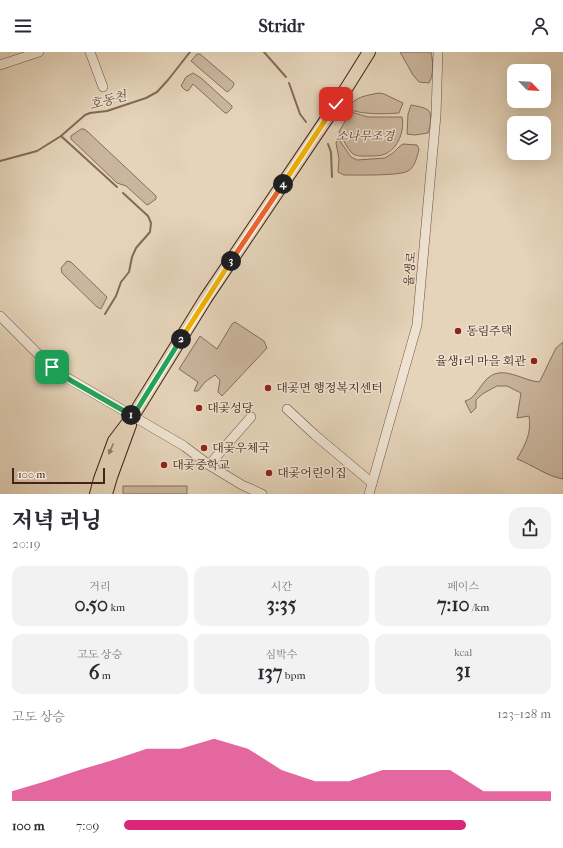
<!DOCTYPE html>
<html lang="ko">
<head>
<meta charset="utf-8">
<style>
  body { margin:0; font-family:"IM FELL French Canon","Noto Serif KR",serif; background:#f2f2f3; color:#2b2b33; height:100vh; display:flex; flex-direction:column; font-size:15px; white-space:nowrap }
  * { box-sizing:border-box; margin:0 }
  p { font-size:13px; color:#7c7c81 }
  .icon { flex:none; width:22px; height:22px; fill:none; stroke:currentColor; stroke-width:2; stroke-linecap:round; stroke-linejoin:round }
  .map { position:relative; height:442px; overflow:hidden }
  .panel { display:flex; flex-direction:column; background:#fff; flex:1 }
  .panel>* { flex:none }
  .needle { width:26px; rotate:115deg }
  .buttons { position:absolute; left:507px; top:12px; display:grid; gap:8px }
  .buttons a { display:grid; place-items:center; width:44px; height:44px; border-radius:8px; background:#fff; box-shadow:0 4px 16px #0002; font-size:20px }
  .scale { position:absolute; left:12px; bottom:10px; width:93px; box-sizing:border-box; padding-left:4px; border:2px solid #452315; border-top:0; font-size:11px; line-height:14px; white-space:nowrap; color:#452315; -webkit-text-stroke:3px #eee3d2; paint-order:stroke }
  .pin { position:absolute; display:grid; place-items:center; width:34px; height:34px; color:#fff; margin:-17px; border-radius:8px; box-shadow:0 2px 6px #0006 }
  .km { position:absolute; width:20px; height:20px; margin:-10px; border-radius:50%; background:#222; color:#fff; font-size:11px; line-height:20px; text-align:center }
  .round { display:grid; place-items:center; flex:none; width:42px; height:42px; border-radius:12px; background:#f2f2f3 }
  .head { display:flex; align-items:center; justify-content:space-between; height:68px; padding:0 12px }
  h1 { font-size:22px; font-weight:800; line-height:30px }
  .stats { display:grid; grid-template-columns:repeat(3,1fr); gap:6px; height:68px; padding:4px 12px }
  .stats div { display:grid; align-content:center; border-radius:10px; background:#f2f2f3; text-align:center }
  .stats b { font-size:20px; font-weight:800 }
  .stats small { font-size:11px; font-weight:400 }
  .stats p { font-size:11px }
  .chart { height:112px; padding:8px 12px }
  .chart p { display:flex; justify-content:space-between }
  .chart svg { width:100%; height:72px; margin-top:4px; fill:#db2777; opacity:.7 }
  ul { padding:0 12px; list-style:none; font-size:13px }
  li { display:grid; grid-template-columns:64px 48px 1fr; align-items:center; height:30px }
  li i { height:10px; border-radius:5px; background:#db2777 }
  header { display:flex; justify-content:space-between; align-items:center; height:52px; padding:0 12px; background:#fff; font-size:18px; font-weight:800 }
  .map>svg:first-child { display:block }
  .green { fill:#cab69e; stroke:#886c5a }
  .lines { fill:none; stroke-linecap:round; stroke-linejoin:round }
  .stream { stroke:#856956; stroke-width:2 }
  .minor-casing { stroke:#6d4f3e; stroke-width:10 }
  .major-casing { stroke:#452315; stroke-width:14 }
  .minor { stroke:#eee3d2; stroke-width:9 }
  .major { stroke:#e5d4ba; stroke-width:12 }
  .oneway { fill:#957c68 }
  .split-1-casing { stroke:#fff; stroke-width:8 }
  .split-2-casing { stroke:#fff; stroke-width:8 }
  .split-3-casing { stroke:#fff; stroke-width:8 }
  .split-4-casing { stroke:#fff; stroke-width:8 }
  .split-5-casing { stroke:#fff; stroke-width:8 }
  .split-1 { stroke:#22a559; stroke-width:5 }
  .split-2 { stroke:#22a559; stroke-width:5 }
  .split-3 { stroke:#f5b400; stroke-width:5 }
  .split-4 { stroke:#f0652b; stroke-width:5 }
  .split-5 { stroke:#f5b400; stroke-width:5 }
  .poi-dot { fill:#8f2418; stroke:#eee3d2; stroke-width:1.5 }
  .labels { text-anchor:middle; dominant-baseline:central; stroke-width:3; stroke-linejoin:round; paint-order:stroke }
  .park-label { font-size:12px; font-style:italic; fill:#604030; stroke:#eee3d2 }
  .street-label { font-size:12px; fill:#452315; stroke:#eee3d2 }
  .poi-label { font-size:12px; fill:#452315; stroke:#eee3d2; text-anchor:start }
  .water-label { font-size:13px; font-style:italic; fill:#654636; stroke:#eee3d2 }
</style>
</head>
<body>
<header><svg class="icon" aria-label="menu" viewBox="0 0 24 24"><path d="M4 6h16M4 12h16M4 18h16"/></svg>Stridr<svg class="icon" aria-label="person" viewBox="0 0 24 24"><circle cx="12" cy="8" r="4"/><path d="M4 21q1-7 8-7t8 7"/></svg></header>
<div class="map">
<svg width="563" height="442" viewBox="0 0 563 442">
  <rect width="100%" height="100%" fill="#e5d4ba"/>
  <filter id="stains"><feTurbulence type="fractalNoise" baseFrequency=".005" numOctaves="4"/><feColorMatrix values="0 0 0 0 .2 0 0 0 0 .09 0 0 0 0 .02 0 0 0 .5 -.17"/></filter>
  <radialGradient id="worn" r=".72"><stop offset=".6" stop-color="#630" stop-opacity="0"/><stop offset="1" stop-color="#630" stop-opacity=".3"/></radialGradient>
  <g class="green">
    <path d="M400,0h31c2,9 3,23 -2,31l-10,-1 -6,-7z"/>
    <path d="M197,2h3l34,29c0,4 -4,7 -7,9l-36,-31z"/>
    <polygon points="193,21 201,26 232,54 232,56 227,61 225,61 193,32 188,39 185,38 181,34 186,25"/>
    <path d="M379,41l5,1 19,9 -4,10c-12,1 -42,2 -51,-5 8,-12 17,-12 31,-15z"/>
    <path d="M411,53c5,1 13,2 17,5 5,4 2,17 0,23l-13,2 -8,-1 1,-20z"/>
    <path d="M351,60l17,5h34c3,13 -4,32 -17,37 -4,2 -10,2 -15,2 -6,0 -13,1 -18,-3 -5,-5 -9,-14 -13,-21l10,-18z"/>
    <polygon points="81,77 84,77 88,80 156,144 156,147 149,152 147,153 126,134 117,131 71,87 71,84"/>
    <path d="M338,86l13,19 6,3 28,-2 8,-5 7,-7 3,-2 14,1 2,4c-2,8 -4,18 -11,22 -8,5 -52,4 -64,4l-6,-3 1,-13 -3,-16z"/>
    <polygon points="67,209 71,210 107,245 101,257 97,255 62,221 61,216"/>
    <polygon points="235,270 264,289 267,296 222,344 218,340 220,328 215,323 205,330 198,339 194,339 198,330 179,317 200,284 217,297 232,272"/>
    <path d="M563,290v137c-17,-3 -30,-14 -46,-20 8,-14 15,-26 12,-43l-12,2 4,-25 -14,-7h-10l-13,7 -5,4 -3,3v8l-5,5 -6,-12c13,-2 17,-26 33,-28 14,-2 28,8 41,9l2,-3 13,-27 2,-4z"/>
    <rect x="123" y="434" width="64" height="8"/>
  </g>
  <g class="lines">
    <g class="stream">
      <polyline points="264,0 286,25"/>
      <polyline points="289,31 300,62 306,70"/>
      <polyline points="61,84 117,135"/>
      <polyline points="328,92 331,100 332,125"/>
      <polyline points="0,109 37,99 61,84 85,63 90,61 107,59 146,46 157,40 168,28 190,0"/>
      <polyline points="105,262 116,244 121,230 129,220 132,205 136,196 150,180 151,171 148,164 123,141"/>
    </g>
    <defs>
      <g id="minor">
        <polyline points="90,0 103,35"/>
        <polyline points="0,13 39,0"/>
        <polyline points="0,264 40,304 61,322 184,394 209,413 242,433 262,442"/>
        <polyline points="287,357 315,383 372,431"/>
        <polyline points="209,413 251,365"/>
        <polyline points="369,442 417,273 436,63 438,0"/>
      </g>
      <g id="major">
        <polyline points="96,442 100,427 114,389 133,364 206,246 334,56 369,0"/>
        <polyline points="106,442 111,425 130,373"/>
      </g>
    </defs>
    <use href="#minor" class="minor-casing"/>
    <use href="#major" class="major-casing"/>
    <use href="#minor" class="minor"/>
    <use href="#major" class="major"/>
  </g>
  <defs><path id="oneway-solid" d="M-6-.8H1V-3.2L6.5 0L1 3.2V.8H-6Z"/></defs>
  <use class="oneway" href="#oneway-solid" transform="translate(111 397) rotate(113)"/>
  <g class="lines">
    <defs>
      <polyline id="split-1" points="52,315 70,328 131,363"/>
      <polyline id="split-2" points="131,363 133,364 181,287"/>
      <polyline id="split-3" points="181,287 231,209"/>
      <polyline id="split-4" points="231,209 283,132"/>
      <polyline id="split-5" points="283,132 336,52"/>
    </defs>
    <use href="#split-1" class="split-1-casing"/>
    <use href="#split-2" class="split-2-casing"/>
    <use href="#split-3" class="split-3-casing"/>
    <use href="#split-4" class="split-4-casing"/>
    <use href="#split-5" class="split-5-casing"/>
    <use href="#split-1" class="split-1"/>
    <use href="#split-2" class="split-2"/>
    <use href="#split-3" class="split-3"/>
    <use href="#split-4" class="split-4"/>
    <use href="#split-5" class="split-5"/>
  </g>
  <g class="poi-dot">
    <circle cx="458" cy="279" r="4"/>
    <circle cx="534" cy="309" r="4"/>
    <circle cx="268" cy="336" r="4"/>
    <circle cx="199" cy="356" r="4"/>
    <circle cx="204" cy="396" r="4"/>
    <circle cx="164" cy="413" r="4"/>
    <circle cx="269" cy="421" r="4"/>
  </g>
  <g class="labels">
    <g class="park-label">
      <text x="365" y="84">소나무조경</text>
    </g>
    <g class="street-label">
      <text transform="translate(410 217) rotate(-86)">율생로</text>
    </g>
    <g class="poi-label">
      <text x="466" y="279">동림주택</text>
      <text x="526" y="309" text-anchor="end">율생1리 마을 회관</text>
      <text x="276" y="336">대곶면 행정복지센터</text>
      <text x="207" y="356">대곶성당</text>
      <text x="212" y="396">대곶우체국</text>
      <text x="172" y="413">대곶중학교</text>
      <text x="277" y="421">대곶어린이집</text>
    </g>
    <g class="water-label">
      <text transform="translate(108 48) rotate(-15)">호동천</text>
    </g>
  </g>
  <rect width="100%" height="100%" filter="url(#stains)"/>
  <rect width="100%" height="100%" fill="url(#worn)"/>
</svg>
<div class="buttons">
<a><svg class="needle" viewBox="-14 -14 28 28"><path d="M0-13l5 13h-10z" fill="#e53935"/><path d="M0 13l5-13h-10z" fill="#7c7c81"/></svg></a>
<a><svg class="icon" aria-label="layers" viewBox="0 0 24 24"><path d="M12 4l9 5-9 5-9-5zM3 14l9 5 9-5"/></svg></a>
</div>
<div class="scale">100 m</div>
<div class="pin" style="left:52px;top:315px;background:#1e9e55"><svg class="icon" aria-label="arrive" viewBox="0 0 24 24"><path d="M6 21V4h12l-3 4 3 4H6"/></svg></div>
<div class="pin" style="left:336px;top:52px;background:#d93025"><svg class="icon" aria-label="check" viewBox="0 0 24 24"><path d="M5 12l5 5 9-10"/></svg></div>
<b class="km" style="left:131px;top:363px">1</b>
<b class="km" style="left:181px;top:287px">2</b>
<b class="km" style="left:231px;top:209px">3</b>
<b class="km" style="left:283px;top:132px">4</b>
</div>
<section class="panel">
<div class="head"><div><h1>저녁 러닝</h1><p>20:19</p></div><a class="round"><svg class="icon" aria-label="share" viewBox="0 0 24 24"><path d="M12 15V3M7 8l5-5 5 5M5 13v7h14v-7"/></svg></a></div>
<div class="stats">
<div><p>거리</p><b>0.50<small> km</small></b></div>
<div><p>시간</p><b>3:35</b></div>
<div><p>페이스</p><b>7:10<small> /km</small></b></div>
</div>
<div class="stats">
<div><p>고도 상승</p><b>6<small> m</small></b></div>
<div><p>심박수</p><b>137<small> bpm</small></b></div>
<div><p>kcal</p><b>31</b></div>
</div>
<div class="chart"><p><span>고도 상승</span>123–128 m</p>
<svg viewBox="0 0 160 44" preserveAspectRatio="none"><path d="M0 44V38L10 32L20 25L30 19L40 12L50 12L60 6L70 12L80 25L90 32L100 32L110 25L120 25L130 25L140 38L150 38L160 38V44z"/></svg>
</div>
<ul>
<li><b>100 m</b>7:09<i style="width:80%"></i></li>
</ul>
</section>
</body>
</html>
